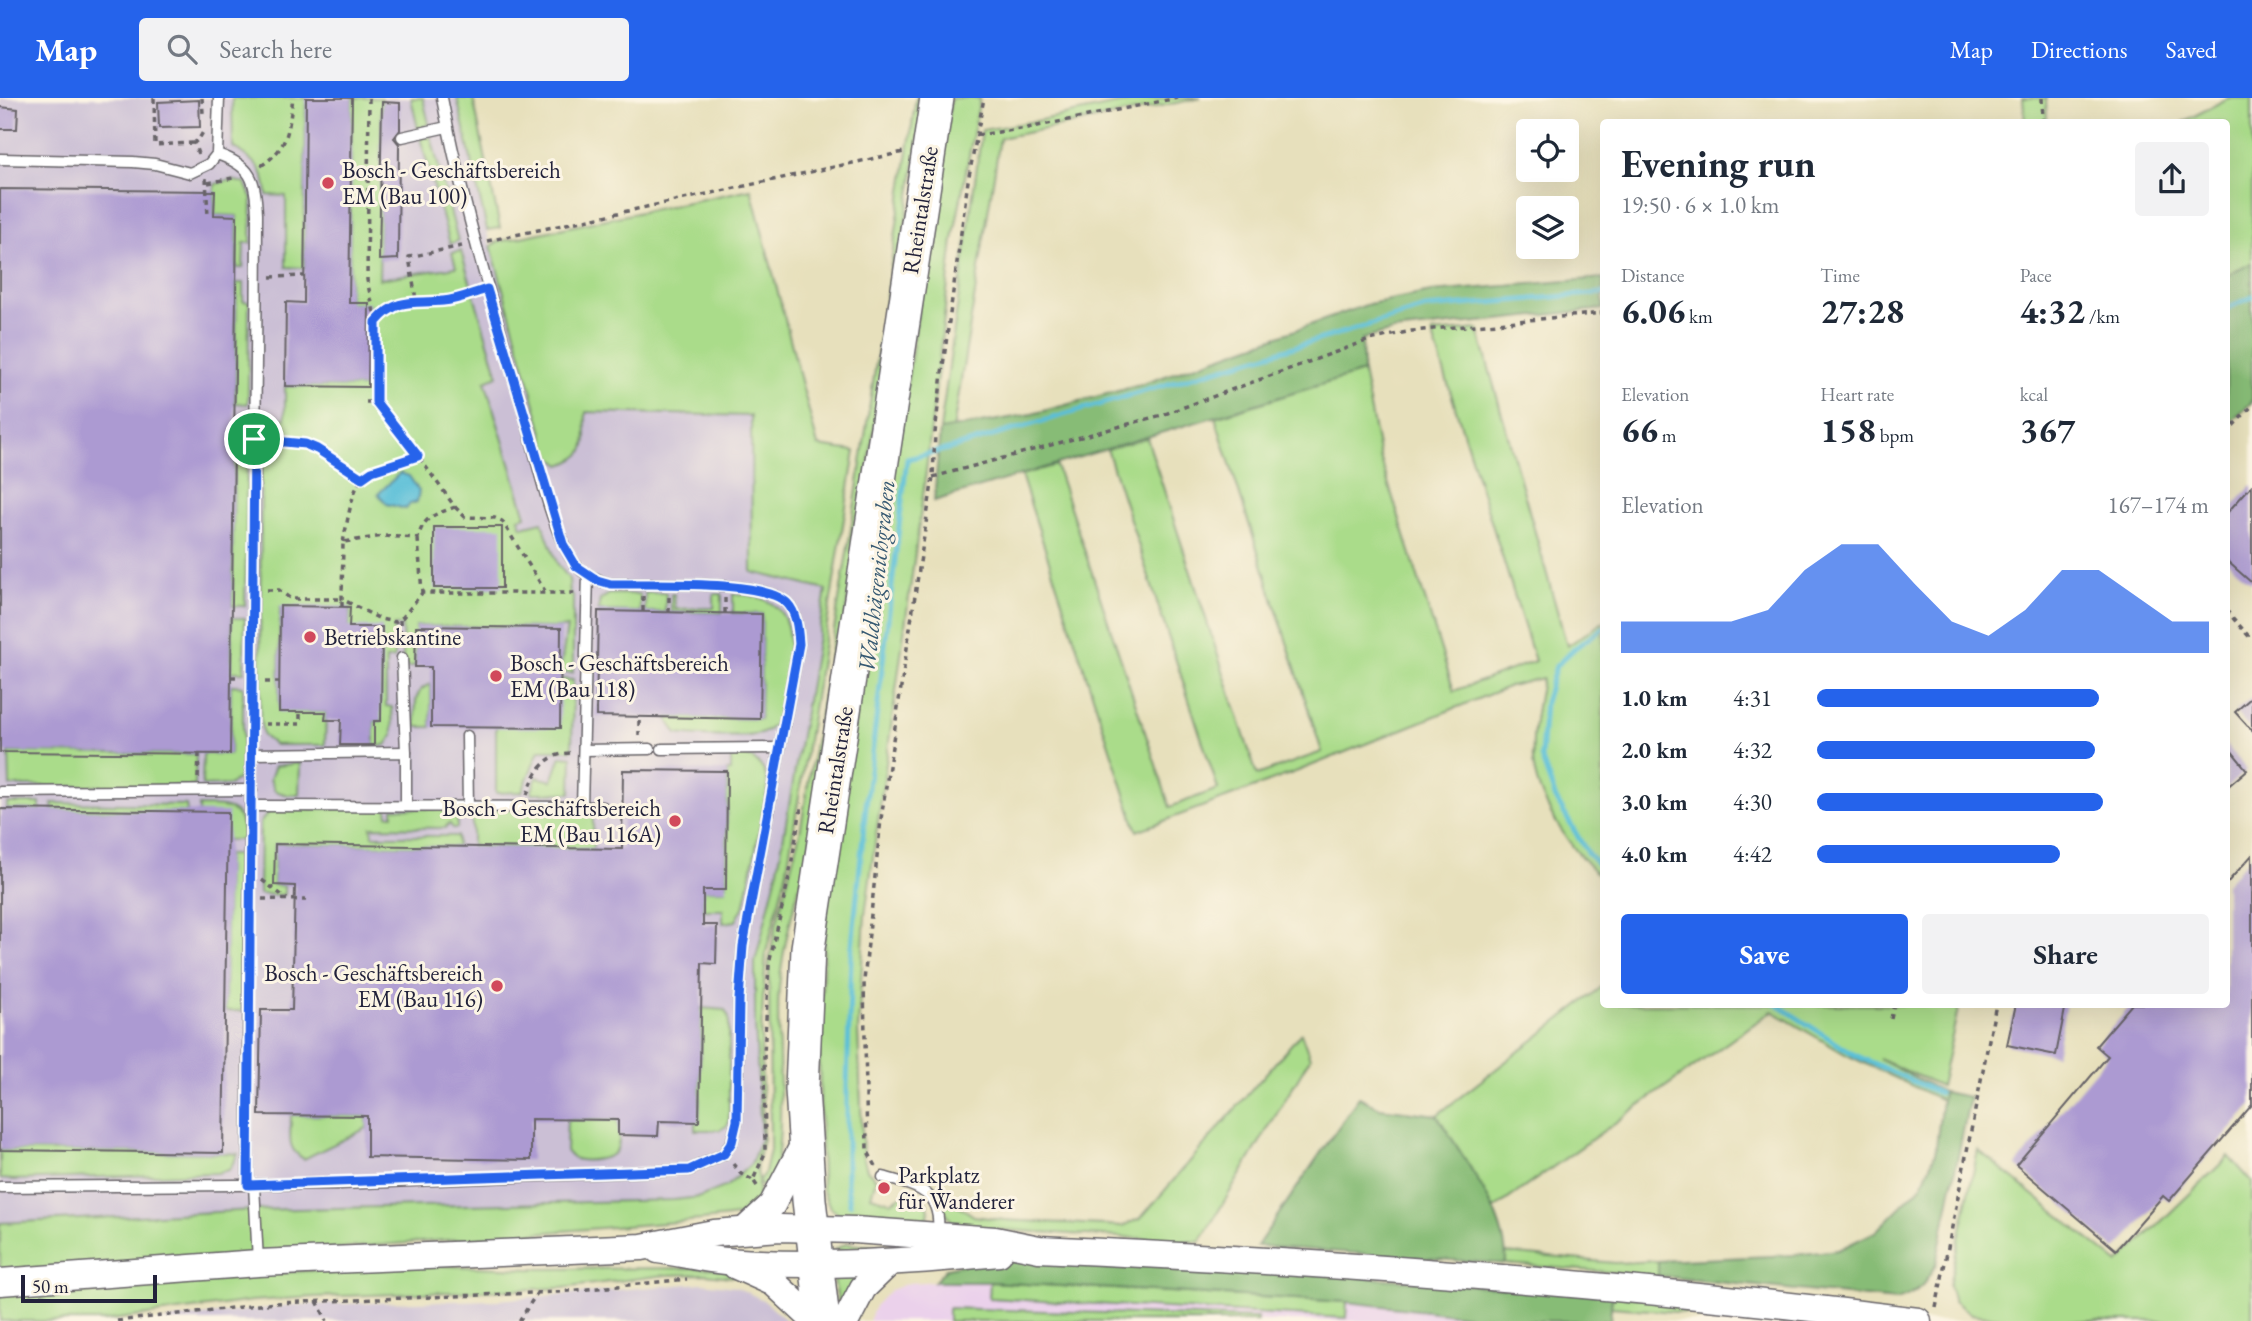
<!DOCTYPE html>
<html lang="en">
<head>
<meta charset="utf-8">
<style>
  body { margin:0; font-family:"EB Garamond",serif; background:#f2f2f3; color:#1f2937; height:100vh; display:flex; flex-direction:column; font-size:26px; white-space:nowrap }
  * { box-sizing:border-box; margin:0 }
  p { font-size:23px; color:#747a83 }
  .icon { flex:none; width:38px; height:38px; fill:none; stroke:currentColor; stroke-width:2; stroke-linecap:round; stroke-linejoin:round }
  .map { position:relative; flex:1; overflow:hidden }
  .sheet { position:absolute; left:1600px; top:21px; width:630px; height:889px; display:flex; flex-direction:column; background:#fff; border-radius:7px; box-shadow:0 7px 28px #0002 }
  .sheet>* { flex:none }
  .controls { position:absolute; left:1516px; top:21px; display:grid; gap:14px }
  .controls a { display:grid; place-items:center; width:63px; height:63px; border-radius:7px; background:#fff; box-shadow:0 7px 28px #0002; font-size:35px }
  .scale { position:absolute; left:21px; bottom:18px; width:136px; box-sizing:border-box; padding-left:7px; border:4px solid #22223b; border-top:0; font-size:19px; line-height:24px; white-space:nowrap; color:#22223b; -webkit-text-stroke:5px #fcf5e5; paint-order:stroke }
  .pin { position:absolute; display:grid; place-items:center; width:60px; height:60px; color:#fff; margin:-30px; border:4px solid #fff; border-radius:50%; box-shadow:0 2px 7px #0007 }
  .round { display:grid; place-items:center; flex:none; width:74px; height:74px; border-radius:7px; background:#f2f2f3 }
  .headline { display:flex; align-items:center; justify-content:space-between; height:119px; padding:0 21px }
  h1 { font-size:38px; font-weight:700; line-height:52px }
  .stats { display:grid; grid-template-columns:repeat(3,1fr); gap:10px; height:119px; padding:7px 21px }
  .stats div { display:grid; align-content:center }
  .stats b { font-size:35px; font-weight:700 }
  .stats small { font-size:19px; font-weight:400 }
  .stats p { font-size:19px }
  .chart { height:196px; padding:14px 21px }
  .chart p { display:flex; justify-content:space-between }
  .chart svg { width:100%; height:126px; margin-top:7px; fill:#2563eb; opacity:.7 }
  .action { display:flex; gap:14px; margin-top:auto; padding:14px 21px }
  .action a { flex:1; height:80px; border-radius:7px; background:#2563eb; color:#fff; font-size:28px; font-weight:700; line-height:80px; text-align:center }
  .action a+a { background:#f2f2f3; color:#1f2937 }
  ul { padding:0 21px; list-style:none; font-size:23px }
  li { display:grid; grid-template-columns:112px 84px 1fr; align-items:center; height:52px }
  li i { height:18px; border-radius:9px; background:#2563eb }
  header { display:flex; align-items:center; gap:42px; box-sizing:border-box; height:98px; padding:0 35px; background:#2563eb; color:#fff }
  header strong { font-size:33px }
  nav { display:flex; gap:38px; margin-inline-start:auto; font-size:24px }
  .search { width:490px; height:63px; background:#f2f2f3; display:flex; align-items:center; gap:18px; box-sizing:border-box; padding:0 24px; border-radius:7px; color:#747a83; font-size:26px }
  .map>svg:first-child { display:block }
  .built { fill:#ebd1eb }
  .industrial { fill:#cbbfd5 }
  .green { fill:#aadc8a; stroke:#667f62; stroke-width:2 }
  .forest { fill:#87bc76; stroke:#546f58; stroke-width:2 }
  .water { fill:#5abfd8; stroke:#3e708a; stroke-width:2 }
  .lines { fill:none; stroke-linecap:round; stroke-linejoin:round }
  .stream { stroke:#5abfd8; stroke-width:5 }
  .building { fill:#ac9ad2 }
  .service-casing { stroke:#676468; stroke-width:13 }
  .tertiary-casing { stroke:#676468; stroke-width:29 }
  .primary-casing { stroke:#676468; stroke-width:36 }
  .path { stroke:#676468; stroke-width:3.5; stroke-dasharray:5 5; stroke-linecap:butt }
  .service { stroke:#fff; stroke-width:10 }
  .tertiary { stroke:#fff; stroke-width:26 }
  .primary { stroke:#fff; stroke-width:33 }
  .route-casing { stroke:#fff; stroke-width:14 }
  .route { stroke:#2563eb; stroke-width:9 }
  .poi-dot { fill:#d1495b; stroke:#fcf5e5; stroke-width:2.5 }
  .labels { text-anchor:middle; dominant-baseline:central; stroke-width:6; stroke-linejoin:round; paint-order:stroke }
  .poi-label { font-size:23px; fill:#22223b; stroke:#fcf5e5; text-anchor:start }
  .street-label { font-size:23px; fill:#22223b; stroke:#fcf5e5 }
  .water-label { font-size:24px; font-style:italic; fill:#365972; stroke:#fcf5e5 }
</style>
</head>
<body>
<header>
<strong>Map</strong>
<div class="search"><svg class="icon" aria-label="search" viewBox="0 0 24 24"><circle cx="10" cy="10" r="6"/><path d="M15 15l6 6"/></svg>Search here</div>
<nav><a>Map</a><a>Directions</a><a>Saved</a></nav>
</header>
<div class="map">
<svg width="2252" height="1223" viewBox="0 0 2252 1223">
  <rect width="100%" height="100%" fill="#fcf5e5"/>
  <filter id="ink" filterUnits="userSpaceOnUse"><feTurbulence type="fractalNoise" baseFrequency=".0143" numOctaves="2"/><feDisplacementMap in="SourceGraphic" scale="14" xChannelSelector="R" yChannelSelector="G"/><feConvolveMatrix kernelMatrix="1 2 1 2 8 2 1 2 1" color-interpolation-filters="sRGB"/></filter>
  <filter id="wash" filterUnits="userSpaceOnUse"><feTurbulence type="fractalNoise" baseFrequency=".00686" numOctaves="4" result="noise"/><feDisplacementMap in="SourceGraphic" scale="28" xChannelSelector="R" yChannelSelector="G"/><feGaussianBlur stdDeviation="1.57" result="paint"/><feColorMatrix in="noise" values="0 0 0 0 0 0 0 0 0 0 0 0 0 0 0 0 0 1.4 0 .05"/><feComposite in="paint" operator="in"/></filter>
  <g filter="url(#wash)">
    <rect width="100%" height="100%" fill="#e7e0bc"/>
    <polygon class="built" points="945,1183 1347,1204 1514,1223 869,1223 876,1206 891,1192 908,1185"/>
    <g class="industrial">
      <polygon points="0,0 457,0 492,155 531,294 806,304 818,348 855,353 826,492 778,771 755,864 755,925 761,1040 751,1066 727,1088 700,1099 674,1102 255,1112 0,1125"/>
      <polygon points="702,1185 736,1189 763,1202 787,1223 158,1223 294,1207 498,1202"/>
    </g>
    <g class="green">
      <path d="M232,0h74l-2,170 -18,-1v-71l-19,-1c-1,-26 -13,-34 -34,-48z"/>
      <polygon points="352,0 382,0 379,181 456,169 452,155 461,153 498,278 485,283 526,418 519,420 522,429 542,424 557,465 569,481 570,497 573,497 573,575 560,575 567,529 561,530 416,528 415,569 407,569 403,562 402,528 394,528 394,561 386,561 386,608 392,609 393,637 386,647 374,649 374,623 381,623 349,529 350,510 280,509 279,613 326,614 325,647 275,647 263,638 260,619 261,322 285,321 285,288 368,289 369,206 349,205"/>
      <polygon points="411,0 423,0 429,26 418,31"/>
      <polygon points="457,0 473,0 500,130 487,132"/>
      <path d="M916,0h9l-117,759c-13,44 -25,86 -29,131 -5,48 12,167 -12,202l-9,-7 1,17 -21,16 -36,4 -702,55v-52l255,-13 419,-10 26,-3 27,-11 24,-22 10,-26 -6,-115v-61l23,-93 48,-279 -74,-18 -1,-156 -165,-4c-2,29 8,42 -25,53l-10,-8 -4,-9 -56,-202 6,-4 254,-53 67,257 37,5 -68,419 -21,83 -5,81 2,106 -7,26 3,15 6,-9 5,-22 -1,-186 6,-35 25,-97 51,-303z"/>
      <polygon points="951,0 980,0 953,142 924,390 865,817 858,932 863,1059 867,1072 876,1081 871,1098 891,1104 907,1094 915,1096 927,1104 929,1112 928,1119 916,1127 844,1119 830,1110 822,1091 819,952 826,810"/>
      <polygon points="1146,0 1201,0 1000,40 953,332 940,332 982,32 1036,23"/>
      <polygon points="2023,0 2046,0 2047,24 2025,24"/>
      <polygon points="2228,0 2252,0 2252,165 2226,178 2226,24 2183,24"/>
      <polygon points="431,39 458,143 450,146 420,40"/>
      <polygon points="231,82 245,85 252,101 251,145 244,145 243,170 237,170 237,118 214,117 215,86"/>
      <polygon points="237,185 243,185 243,203 249,204 248,306 235,305"/>
      <path d="M1478,231l89,317 36,-24v257c-30,-26 -68,-80 -70,-120 -2,-26 5,-55 9,-81l-32,8 -212,85 -161,60 -116,-356 35,-10 114,342 48,-18 -111,-340 40,-11 110,337 65,-23 -107,-335 148,-45 17,85 74,234 81,-30 -103,-328z"/>
      <polygon points="234,364 247,364 245,508 232,508"/>
      <polygon points="645,495 666,495 665,514 645,514"/>
      <polygon points="609,496 640,496 640,514 598,513 600,502"/>
      <polygon points="671,496 674,496 675,511 714,510 714,496 722,496 722,515 671,514"/>
      <path d="M733,496c77,0 55,65 47,117 -3,10 -7,17 -17,22 -13,6 -70,3 -86,1l-8,-12 -1,-5 92,2 2,-105 -29,-1z"/>
      <polygon points="232,520 245,520 244,574 231,574"/>
      <polygon points="560,581 573,582 572,652 539,652 522,694 496,695 496,629"/>
      <path d="M431,586v43h-15c0,-18 -5,-37 15,-43z"/>
      <polygon points="231,587 243,588 243,668 241,679 229,687 202,688 203,656 230,656"/>
      <polygon points="9,654 196,656 195,688 10,688"/>
      <path d="M737,655c19,4 30,14 31,34l-23,117 -9,17 -13,2v-13h-20v-20h23l1,-119h4v-15z"/>
      <polygon points="561,658 572,659 571,695 531,695 537,679 552,683"/>
      <polygon points="300,665 299,697 288,697 275,693 270,681 275,668"/>
      <polygon points="7,705 40,705 40,712 7,711"/>
      <polygon points="52,705 186,707 187,714 53,712"/>
      <path d="M199,708c28,0 46,0 44,34h-16l-28,-28z"/>
      <polygon points="387,709 388,717 393,717 393,710 457,711 457,730 453,730 449,725 445,730 371,729 373,738 457,738 457,749 275,746 274,787 284,788 284,797 259,796 260,725 270,712"/>
      <polygon points="472,712 593,712 593,751 472,749"/>
      <polygon points="227,757 245,757 242,913 225,913"/>
      <polygon points="1603,888 1603,906 1959,907 1941,988 1879,961 1943,994 1942,1002 1847,957 1772,913 1494,1111 1437,1017"/>
      <polygon points="701,910 725,912 729,920 729,1021 728,1027 720,1032 695,1032 695,1024 699,1023"/>
      <polygon points="1301,935 1310,960 1200,1144 955,1129 931,1090 920,1082 932,1085 950,1102 974,1118 1004,1122 1123,1128 1141,1120"/>
      <path d="M291,1017l76,1v12l-63,31c-19,-10 -13,-24 -13,-44z"/>
      <path d="M567,1022h51c1,9 3,21 -1,29 -4,11 -32,13 -42,10 -5,-2 -6,-4 -9,-8z"/>
      <polygon points="0,1052 223,1055 238,1056 229,1072 217,1075 13,1082 0,1081"/>
      <polygon points="1978,1052 2118,1165 2229,1058 2252,1084 2252,1223 2024,1223 1971,1216 1954,1203 1949,1188"/>
      <polygon points="846,1146 886,1149 911,1148 911,1155 847,1155 835,1151"/>
      <polygon points="1506,1155 1615,1165 1658,1163 1658,1178 1506,1166"/>
      <polygon points="396,1166 529,1171 710,1170 736,1174 731,1179 706,1176 666,1177 562,1190 315,1199 252,1203 104,1223 0,1223 0,1196"/>
      <polygon points="864,1175 841,1216 833,1178"/>
      <polygon points="990,1184 1347,1204 1346,1220 989,1200"/>
      <polygon points="1612,1197 1688,1204 1688,1215 1611,1209"/>
      <polygon points="948,1210 1257,1220 1257,1223 948,1223"/>
    </g>
    <g class="forest">
      <polygon points="2252,165 2252,304 2226,328 2226,178"/>
      <polygon points="1603,180 1603,211 1393,233 1362,241 1363,274 934,403 940,332 1032,316 1140,287 1369,206 1431,194"/>
      <path d="M1943,994l27,5 -34,167c-10,19 -18,30 -40,36l-238,-24v-15l136,-6 44,-5 37,-18 47,-47 13,-31z"/>
      <path d="M1359,999l21,11 57,7c25,42 71,99 69,149l-249,-18z"/>
      <polygon points="987,1161 1119,1162 1612,1197 1610,1223 1514,1223 1347,1204 990,1184 934,1184 947,1170"/>
    </g>
    <polygon class="water" points="400,375 409,378 419,393 417,404 410,406 406,411 387,406 378,396"/>
    <g class="lines">
      <g class="stream">
        <polyline points="2226,211 2252,199"/>
        <polyline points="1603,530 1575,550 1556,568 1545,604 1541,659 1556,701 1588,756 1603,771"/>
        <polyline points="1776,906 1855,957 1939,995"/>
        <polyline points="850,1106 847,1088 847,988 851,858 867,698 907,361 952,350 1426,210 1603,195"/>
      </g>
    </g>
    <g id="blocks">
      <g class="building">
        <polygon points="306,0 352,0 349,205 369,205 368,289 285,288 286,204 304,205"/>
        <polygon points="199,2 200,29 159,30 158,4"/>
        <polygon points="382,4 400,5 400,32 394,40 399,46 398,161 379,162"/>
        <polygon points="0,9 18,11 17,31 0,31"/>
        <polygon points="0,91 215,93 214,117 237,118 230,656 0,654"/>
        <polygon points="2252,387 2252,485 2226,462 2226,416"/>
        <rect x="434" y="429" width="68" height="61"/>
        <polygon points="280,508 350,509 349,529 382,529 381,623 374,623 374,647 340,647 341,622 325,622 326,614 279,614"/>
        <polygon points="598,513 762,516 760,621 596,618"/>
        <polygon points="416,528 561,530 560,630 431,629 431,569 415,569"/>
        <polygon points="2252,599 2252,633 2235,614"/>
        <polygon points="2226,646 2247,672 2226,690"/>
        <polygon points="623,672 727,673 726,792 703,792 703,827 717,827 716,866 702,865 699,1024 659,1023 658,1038 618,1037 618,1022 531,1021 531,1062 367,1059 367,1018 259,1017 261,912 292,912 295,788 274,787 275,746 622,751"/>
        <polygon points="0,711 228,714 223,1055 0,1052"/>
        <polygon points="2252,757 2252,1007 2169,1103 2163,1098 2116,1152 2016,1067 2108,958 2096,948 2132,906 2226,906 2226,786"/>
        <polygon points="2016,906 2066,906 2056,957 2007,947"/>
      </g>
    </g>
  </g>
  <g filter="url(#ink)">
    <use href="#blocks" fill-opacity="0" stroke="#676468" stroke-width="2"/>
    <g class="lines">
      <defs>
        <g id="service">
          <polyline points="402,39 447,29"/>
          <path d="M217,56c35,12 38,25 40,59 -1,324 -10,648 -9,972"/>
          <polyline points="0,61 133,64 155,66 190,75 209,66 217,56 219,0"/>
          <polyline points="402,560 406,654"/>
          <polyline points="467,638 468,709"/>
          <polyline points="662,651 780,650"/>
          <polyline points="584,652 650,651"/>
          <polyline points="252,656 406,654 406,708"/>
          <polyline points="0,694 252,692"/>
          <polyline points="252,708 603,709"/>
          <polyline points="582,709 588,476"/>
          <path d="M883,1079c36,10 59,14 55,57"/>
          <polyline points="254,1087 258,1164"/>
          <path d="M0,1089l338,-3 351,-14 35,-16 8,-13 5,-20 2,-122 4,-53 56,-302c-1,-13 -2,-31 -12,-41 -24,-24 -139,-18 -176,-19 -12,-3 -28,-10 -36,-20 -23,-31 -38,-103 -48,-141 -31,-108 -64,-215 -85,-325"/>
        </g>
        <g id="tertiary">
          <polyline points="745,1132 772,1107 805,1044"/>
          <path d="M658,1152c22,3 45,9 68,11 92,7 182,1 273,-8"/>
          <polyline points="736,1168 774,1185 815,1223"/>
          <path d="M0,1184l258,-19 384,-16 72,-14 66,-5 74,2 141,10 44,9c294,13 587,35 879,72"/>
          <polyline points="846,1223 863,1190 889,1165"/>
        </g>
        <polyline id="primary" points="823,1223 809,1102 802,991 808,850 937,0"/>
      </defs>
      <use href="#service" class="service-casing"/>
      <use href="#tertiary" class="tertiary-casing"/>
      <use href="#primary" class="primary-casing"/>
      <g class="path">
        <polyline points="154,0 155,47 194,45"/>
        <polyline points="202,0 203,15"/>
        <polyline points="369,0 367,182 376,224"/>
        <polyline points="2042,0 2043,24"/>
        <polyline points="977,37 1028,30 1177,0"/>
        <polyline points="198,56 194,45 199,41 203,34"/>
        <path d="M261,68c29,-20 27,-36 32,-68"/>
        <polyline points="206,80 208,118"/>
        <polyline points="208,85 233,80"/>
        <polyline points="487,143 904,54"/>
        <polyline points="462,148 409,159 416,202 444,203 478,194"/>
        <polyline points="271,179 304,178"/>
        <path d="M416,202c-16,5 -29,10 -40,22v80l42,54"/>
        <polyline points="366,304 376,304"/>
        <polyline points="2226,335 2252,308"/>
        <path d="M269,342c38,2 63,15 93,38"/>
        <polyline points="933,379 1162,317 1369,242 1412,233 1603,215"/>
        <polyline points="455,409 465,419 495,420 502,423 545,493"/>
        <polyline points="418,441 422,495"/>
        <path d="M343,444c4,-16 8,-51 19,-63 9,-12 41,-18 56,-23l37,51c-20,8 -31,8 -37,31l-35,-2 -40,6 -1,57 38,20 15,3 8,-5 19,-24h153"/>
        <polyline points="267,492 279,492 291,501 342,501 342,509"/>
        <polyline points="643,498 643,514"/>
        <polyline points="669,499 669,514"/>
        <polyline points="2226,512 2252,542"/>
        <polyline points="725,515 725,500"/>
        <polyline points="400,522 401,548"/>
        <polyline points="231,579 240,579"/>
        <polyline points="265,584 279,584"/>
        <polyline points="265,626 300,626 300,614"/>
        <polyline points="639,638 639,619"/>
        <polyline points="198,680 199,656"/>
        <path d="M527,697c8,-22 17,-41 43,-42"/>
        <polyline points="262,782 287,801"/>
        <polyline points="262,801 306,802"/>
        <polyline points="1891,921 1894,906"/>
        <polyline points="733,1066 741,1076 753,1082"/>
        <polyline points="876,1068 867,1052 864,883 881,721 933,379 935,335 942,275 968,83 984,0"/>
        <polyline points="757,1088 753,1082 765,1055 764,957 769,866 789,779 802,705"/>
        <polyline points="317,1203 327,1223"/>
        <polyline points="1936,1210 1996,906"/>
        <polyline points="117,1223 276,1205 558,1194 687,1181"/>
        <polyline points="519,1223 537,1195"/>
      </g>
      <use href="#service" class="service"/>
      <use href="#tertiary" class="tertiary"/>
      <use href="#primary" class="primary"/>
    </g>
  </g>
  <g class="lines" filter="url(#ink)">
    <defs>
      <path id="route" d="M487,191l76,255 13,22 21,14 14,4c37,1 152,-5 176,19 10,10 11,28 12,41l-56,302 -4,53 -2,122 -5,21 -8,12 -35,16 -441,15 6,-746 51,5 12,5 45,29 10,-7 46,-15 -42,-54v-80c22,-26 39,-18 67,-21 15,-1 30,-8 44,-12z"/>
    </defs>
    <use href="#route" class="route-casing"/>
    <use href="#route" class="route"/>
  </g>
  <g class="poi-dot">
    <circle cx="328" cy="85" r="7"/>
    <circle cx="310" cy="539" r="7"/>
    <circle cx="496" cy="578" r="7"/>
    <circle cx="675" cy="723" r="7"/>
    <circle cx="497" cy="888" r="7"/>
    <circle cx="884" cy="1090" r="7"/>
  </g>
  <g class="labels">
    <g class="poi-label">
      <text x="342" y="72">Bosch - Geschäftsbereich<tspan x="342" dy="26">EM (Bau 100)</tspan></text>
      <text x="324" y="539">Betriebskantine</text>
      <text x="510" y="565">Bosch - Geschäftsbereich<tspan x="510" dy="26">EM (Bau 118)</tspan></text>
      <text x="661" y="710" text-anchor="end">Bosch - Geschäftsbereich<tspan x="661" dy="26">EM (Bau 116A)</tspan></text>
      <text x="483" y="875" text-anchor="end">Bosch - Geschäftsbereich<tspan x="483" dy="26">EM (Bau 116)</tspan></text>
      <text x="898" y="1077">Parkplatz<tspan x="898" dy="26">für Wanderer</tspan></text>
    </g>
    <g class="street-label">
      <text transform="translate(920 112) rotate(-81)">Rheintalstraße</text>
      <text transform="translate(835 672) rotate(-81)">Rheintalstraße</text>
    </g>
    <g class="water-label">
      <text transform="translate(876 478) rotate(-84)">Waldhägenichgraben</text>
    </g>
  </g>
</svg>
<div class="controls">
<a><svg class="icon" aria-label="locate" viewBox="0 0 24 24"><circle cx="12" cy="12" r="6"/><path d="M12 2v4M12 18v4M2 12h4M18 12h4"/></svg></a>
<a><svg class="icon" aria-label="layers" viewBox="0 0 24 24"><path d="M12 4l9 5-9 5-9-5zM3 14l9 5 9-5"/></svg></a>
</div>
<div class="scale">50 m</div>
<div class="pin" style="left:254px;top:341px;background:#1e9e55"><svg class="icon" aria-label="arrive" viewBox="0 0 24 24"><path d="M6 21V4h12l-3 4 3 4H6"/></svg></div>
<section class="sheet">
<div class="headline"><div><h1>Evening run</h1><p>19:50 · 6 × 1.0 km</p></div><a class="round"><svg class="icon" aria-label="share" viewBox="0 0 24 24"><path d="M12 15V3M7 8l5-5 5 5M5 13v7h14v-7"/></svg></a></div>
<div class="stats">
<div><p>Distance</p><b>6.06<small> km</small></b></div>
<div><p>Time</p><b>27:28</b></div>
<div><p>Pace</p><b>4:32<small> /km</small></b></div>
</div>
<div class="stats">
<div><p>Elevation</p><b>66<small> m</small></b></div>
<div><p>Heart rate</p><b>158<small> bpm</small></b></div>
<div><p>kcal</p><b>367</b></div>
</div>
<div class="chart"><p><span>Elevation</span>167–174 m</p>
<svg viewBox="0 0 160 44" preserveAspectRatio="none"><path d="M0 44V33L10 33L20 33L30 33L40 29L50 15L60 6L70 6L80 20L90 33L100 38L110 29L120 15L130 15L140 24L150 33L160 33V44z"/></svg>
</div>
<ul>
<li><b>1.0 km</b>4:31<i style="width:72%"></i></li>
<li><b>2.0 km</b>4:32<i style="width:71%"></i></li>
<li><b>3.0 km</b>4:30<i style="width:73%"></i></li>
<li><b>4.0 km</b>4:42<i style="width:62%"></i></li>
</ul>
<div class="action"><a>Save</a><a>Share</a></div>
</section>
</div>
</body>
</html>
